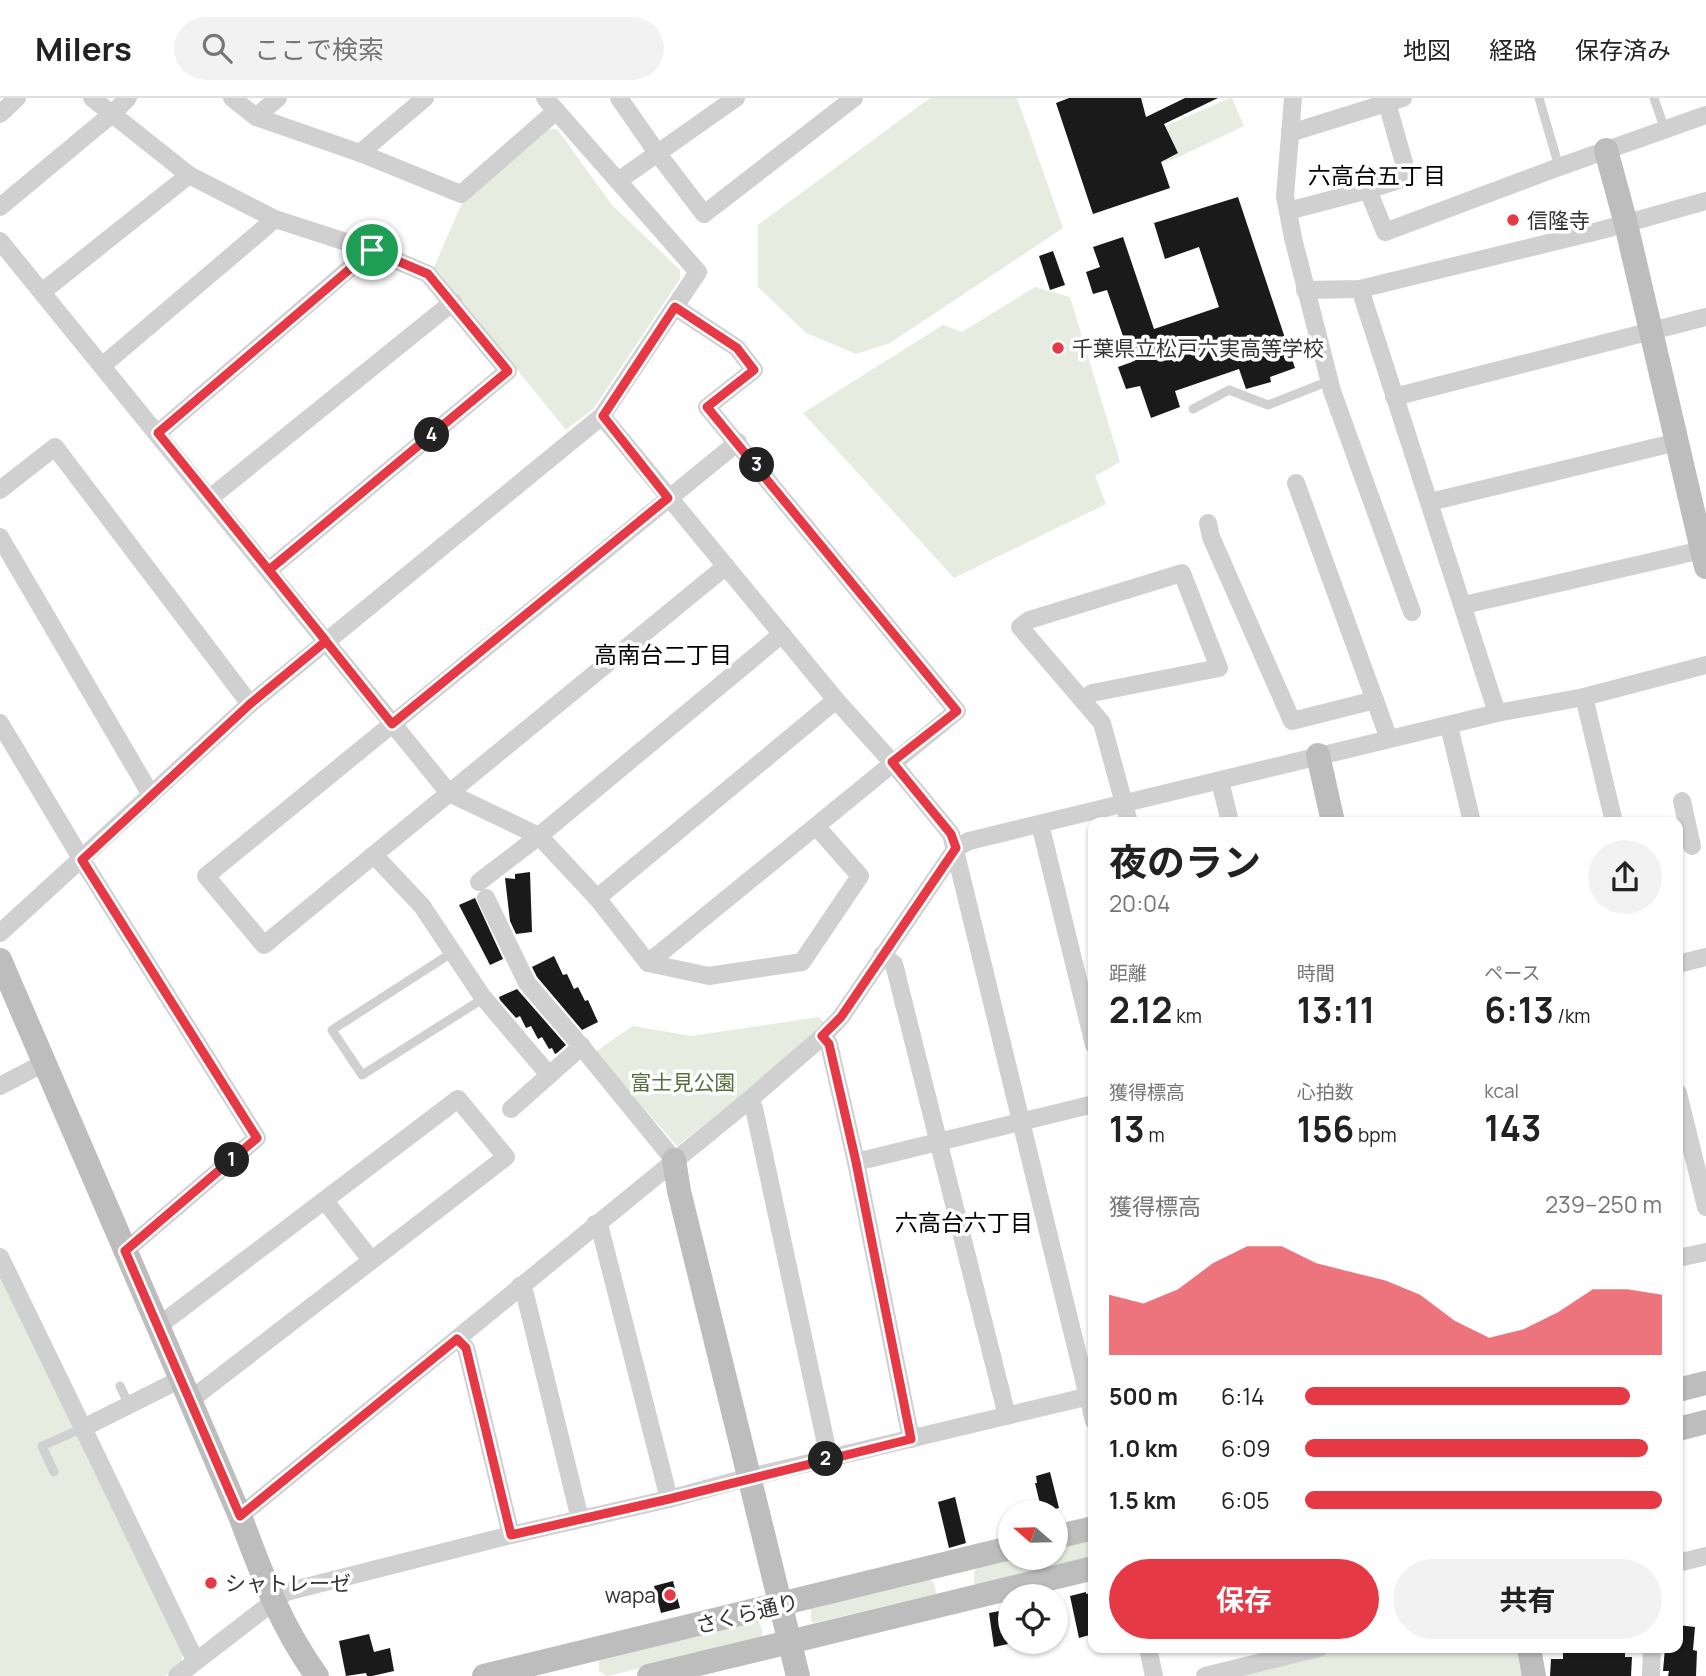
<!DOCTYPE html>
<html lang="ja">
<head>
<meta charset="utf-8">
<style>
  body { margin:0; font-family:Manrope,"Noto Sans JP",sans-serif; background:#f2f2f2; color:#222; height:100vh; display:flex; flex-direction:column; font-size:26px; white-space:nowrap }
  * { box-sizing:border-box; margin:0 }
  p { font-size:23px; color:#767676 }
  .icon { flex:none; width:38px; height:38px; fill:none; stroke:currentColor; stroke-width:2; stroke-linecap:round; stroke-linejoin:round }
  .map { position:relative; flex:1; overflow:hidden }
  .sheet { position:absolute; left:1088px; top:719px; width:595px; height:836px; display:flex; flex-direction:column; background:#fff; border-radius:14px; box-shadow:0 2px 5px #0004 }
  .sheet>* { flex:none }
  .needle { width:46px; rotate:290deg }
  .tools { position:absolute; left:998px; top:1402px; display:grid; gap:14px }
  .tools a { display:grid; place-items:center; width:70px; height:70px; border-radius:50%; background:#fff; box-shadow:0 2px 5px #0004; font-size:35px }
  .pin { position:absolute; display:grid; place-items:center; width:60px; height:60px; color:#fff; margin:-30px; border:4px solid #fff; border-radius:50%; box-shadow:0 2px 7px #0007 }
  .km { position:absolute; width:35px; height:35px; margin:-18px; border-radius:50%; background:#222; color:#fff; font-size:19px; line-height:35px; text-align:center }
  .round { display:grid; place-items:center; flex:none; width:74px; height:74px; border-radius:37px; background:#f2f2f2 }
  .summary { display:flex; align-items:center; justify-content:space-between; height:119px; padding:0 21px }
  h1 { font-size:38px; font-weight:700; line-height:52px }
  .metrics { display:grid; grid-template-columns:repeat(3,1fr); gap:10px; height:119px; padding:7px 21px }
  .metrics div { display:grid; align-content:center }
  .metrics b { font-size:35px; font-weight:700 }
  .metrics small { font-size:19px; font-weight:400 }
  .metrics p { font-size:19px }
  .chart { height:196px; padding:14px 21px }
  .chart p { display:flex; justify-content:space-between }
  .chart svg { width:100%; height:126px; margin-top:7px; fill:#e63946; opacity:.7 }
  .action { display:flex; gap:14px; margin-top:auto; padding:14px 21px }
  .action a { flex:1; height:80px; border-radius:42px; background:#e63946; color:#fff; font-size:28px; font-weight:700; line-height:80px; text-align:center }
  .action a+a { background:#f2f2f2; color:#222 }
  ul { padding:0 21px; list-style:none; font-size:23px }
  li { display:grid; grid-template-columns:112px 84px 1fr; align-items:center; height:52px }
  li i { height:18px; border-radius:9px; background:#e63946 }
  header { display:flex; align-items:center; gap:42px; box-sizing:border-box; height:98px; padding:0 35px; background:#fff; border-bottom:2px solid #e0e0e0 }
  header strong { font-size:33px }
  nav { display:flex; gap:38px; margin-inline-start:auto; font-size:24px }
  .search { width:490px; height:63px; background:#f2f2f2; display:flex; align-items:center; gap:18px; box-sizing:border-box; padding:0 24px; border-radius:38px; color:#767676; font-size:26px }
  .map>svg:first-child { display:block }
  .green { fill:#e6ecdf }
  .building { fill:#1a1a1a }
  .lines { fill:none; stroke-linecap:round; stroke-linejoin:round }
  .lane { stroke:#d0d0d0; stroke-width:9 }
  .street { stroke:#d0d0d0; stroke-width:18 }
  .secondary { stroke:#bdbdbd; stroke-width:24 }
  .route-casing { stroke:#fff; stroke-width:14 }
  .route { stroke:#e63946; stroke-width:9 }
  .poi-dot { fill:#e63946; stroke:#fff; stroke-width:2.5 }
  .labels { text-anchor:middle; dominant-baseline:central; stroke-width:7; stroke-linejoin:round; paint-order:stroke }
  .poi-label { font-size:21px; fill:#333; stroke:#fff; text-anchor:start }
  .park-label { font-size:21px; fill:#56703f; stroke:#fff }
  .street-label { font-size:21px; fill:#333; stroke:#fff }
  .neighbourhood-label { font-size:23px; fill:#000; stroke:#fff }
</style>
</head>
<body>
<header>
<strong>Milers</strong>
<div class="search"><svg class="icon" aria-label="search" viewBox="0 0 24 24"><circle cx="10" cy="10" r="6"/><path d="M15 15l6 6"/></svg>ここで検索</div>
<nav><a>地図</a><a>経路</a><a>保存済み</a></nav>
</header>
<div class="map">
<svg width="1706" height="1578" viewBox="0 0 1706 1578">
  <rect width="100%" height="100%" fill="#fff"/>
  <g class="green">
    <polygon points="930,0 1017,0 1063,130 890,245 856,256 806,235 758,189 758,127"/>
    <polygon points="1230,0 1232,0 1244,28 1172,62 1165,63 1157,38 1159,31"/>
    <polygon points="548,31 557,31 612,107 680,172 680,181 594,310 566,332 434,169 462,105"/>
    <polygon points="1035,189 1070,199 1120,364 1095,378 1106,406 954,480 803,315 943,227 962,234"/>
    <polygon points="819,919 826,926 741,998 677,1048 595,954 633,928 691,938"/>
    <polygon points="0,1177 183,1553 181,1565 165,1578 0,1578"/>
    <polygon points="1094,1443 1094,1462 977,1488 974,1485 974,1473 978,1469 1014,1460 1055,1460 1055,1450"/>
    <path d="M926,1480c9,3 9,7 10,16l-122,29 -3,-2v-12z"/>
    <path d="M753,1522c9,3 9,7 9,16l-6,5 -149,35 -8,-5v-12z"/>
    <polygon points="1347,1550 1519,1551 1524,1578 1230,1578"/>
  </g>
  <g class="building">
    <polygon points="1069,0 1141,0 1146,19 1185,0 1218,0 1164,26 1178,55 1161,64 1170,90 1093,116 1056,5"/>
    <polygon points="1238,99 1295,270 1270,279 1271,284 1246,291 1239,271 1175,293 1180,309 1151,320 1140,288 1126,291 1118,269 1132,264 1107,192 1093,196 1086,174 1100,169 1093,149 1123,139 1154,231 1219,209 1199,149 1165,161 1154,125"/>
    <polygon points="1053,153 1065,187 1050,192 1039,158"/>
    <polygon points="530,774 532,834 516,836 510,823 505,780 515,781 515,776"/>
    <polygon points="475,800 503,861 490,867 459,807"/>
    <polygon points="554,858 563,877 567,876 574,891 578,889 585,903 588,902 598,924 582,932 537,879 532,869"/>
    <polygon points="517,891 566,947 557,955 555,956 552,950 549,951 542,939 538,941 531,928 526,930 520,918 516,920 500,902 499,899"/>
    <polygon points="1050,1374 1059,1410 1042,1414 1035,1385 1037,1385 1036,1378"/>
    <polygon points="955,1399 966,1445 949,1450 938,1404"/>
    <polygon points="673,1483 680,1510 661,1515 654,1488"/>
    <polygon points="1086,1494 1086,1496 1094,1494 1094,1517 1089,1518 1093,1536 1079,1540 1070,1498"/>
    <polygon points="1010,1511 1010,1542 1007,1542 1008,1546 994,1549 989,1515"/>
    <polygon points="1678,1527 1695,1529 1693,1552 1697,1553 1696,1578 1668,1578 1669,1573 1663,1573 1665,1550 1678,1550"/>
    <polygon points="369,1536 374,1554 390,1550 394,1573 372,1578 367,1578 366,1575 346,1578 339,1543"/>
    <polygon points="1563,1550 1625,1550 1625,1559 1632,1559 1631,1578 1550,1578 1551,1561 1563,1561"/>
  </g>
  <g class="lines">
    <g class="lane">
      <polyline points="1539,0 1559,69"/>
      <polyline points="1654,0 1665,32"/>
      <polyline points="1193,311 1229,292 1268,307 1329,283"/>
      <polyline points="453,854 332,932 362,977 484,900"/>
      <polyline points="120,1288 129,1307"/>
      <polyline points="54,1374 42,1348 83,1330"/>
    </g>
    <g class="street">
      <polyline points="92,0 189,77 275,121 371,152 428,176 508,273 269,472"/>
      <polyline points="232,0 256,19 360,55 461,96 556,13"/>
      <polyline points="619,0 658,56 704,116 854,0"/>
      <polyline points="1293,0 1285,98 1293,140 1332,293 1412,514"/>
      <polyline points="0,16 17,0"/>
      <polyline points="256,19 278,0"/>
      <polyline points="1290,35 1403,0"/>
      <polyline points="360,55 425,0"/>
      <polyline points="618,83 736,0"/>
      <polyline points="1368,92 1408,79 1387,5"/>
      <polyline points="0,109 112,16 128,0"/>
      <polyline points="1288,113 1368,92 1385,134 1559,69 1706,17"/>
      <polyline points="0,143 449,695 539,738 597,800 648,865 709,878 802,864 860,778 816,728"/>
      <polyline points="1360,191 1497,615"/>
      <polyline points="1305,192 1360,191 1606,131 1706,103"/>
      <polyline points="42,194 189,77"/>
      <polyline points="102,268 275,121"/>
      <polyline points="1394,299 1706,219"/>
      <polyline points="602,318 836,602 892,664 951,736 1094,1323"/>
      <polyline points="158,335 371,152"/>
      <polyline points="1296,385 1389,641"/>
      <polyline points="0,392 55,349 250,606"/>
      <polyline points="210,400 453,204"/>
      <polyline points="1430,404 1677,344"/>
      <polyline points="1208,425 1211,439 1292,623 1375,602"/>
      <polyline points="0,439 151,697"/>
      <polyline points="726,468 264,847 206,778 738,344"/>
      <polyline points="1464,507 1702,452"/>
      <polyline points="1584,599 1614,724"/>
      <polyline points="1083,602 1092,595 1219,570 1182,475 1029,522 1020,529 1102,625 1129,724"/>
      <polyline points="0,625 82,762 257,1040 125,1153"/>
      <polyline points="1449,628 1472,724"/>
      <polyline points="1220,683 1230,724"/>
      <polyline points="1682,703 1692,748"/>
      <polyline points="1040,726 1094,947"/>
      <polyline points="374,757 422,808 482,898 549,977"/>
      <polyline points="479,784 539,738 782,536"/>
      <polyline points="486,800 527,885 581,948 674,1062"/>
      <polyline points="597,800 836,602"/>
      <polyline points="0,835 250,606 602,318 698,174 545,0"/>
      <polyline points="882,857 894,866 1007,1318"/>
      <polyline points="648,865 957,613 707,309 754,272 737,250 675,209"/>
      <polyline points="1678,866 1706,859"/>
      <polyline points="823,938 829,946 856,1064 911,1341"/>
      <polyline points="0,988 44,965"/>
      <polyline points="1678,995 1706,1109"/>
      <polyline points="748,1003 754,1010 829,1360"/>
      <polyline points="511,1011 582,948"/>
      <polyline points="856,1064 1094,1006"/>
      <polyline points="325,1103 371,1162"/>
      <polyline points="595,1126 601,1134 669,1401"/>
      <polyline points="0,1159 83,1330 179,1282"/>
      <polyline points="1678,1160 1706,1154"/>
      <polyline points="520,1188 525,1196 580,1421"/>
      <polyline points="157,1229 458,1001 506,1059 189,1303"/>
      <polyline points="457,1241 466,1250 511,1437"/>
      <polyline points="83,1330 195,1562"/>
      <polyline points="240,1418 748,1003 823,938 841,919 956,750 969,743 1497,615 1584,599 1706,567"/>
      <polyline points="1678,1465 1706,1458"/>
      <polyline points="1148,1550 1154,1578"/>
      <polyline points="177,1578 286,1494 511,1437 669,1401 750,1379 1094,1297"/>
      <polyline points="1205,1578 1319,1550"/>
      <polyline points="1651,1578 1652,1550"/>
    </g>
    <g class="secondary">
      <polyline points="1606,52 1626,126 1706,469"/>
      <polyline points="1318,657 1333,724"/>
      <path d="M0,862l240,556c21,56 41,111 77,160"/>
      <polyline points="674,1062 679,1093 798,1578"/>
      <polyline points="1678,1292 1706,1285"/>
      <polyline points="1678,1331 1706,1324"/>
      <polyline points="1055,1439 1094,1430"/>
      <polyline points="1529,1550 1534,1578"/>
      <polyline points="484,1578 1010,1450"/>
      <polyline points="649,1578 1094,1470"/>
    </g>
  </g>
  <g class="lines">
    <defs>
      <polyline id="route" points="372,152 158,335 326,543 250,606 82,762 257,1040 125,1153 240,1418 457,1241 466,1250 511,1437 669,1401 911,1341 856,1064 829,946 822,938 841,919 956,750 951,736 892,664 957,613 707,309 754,272 737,250 675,209 603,318 668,400 392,626 269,472 508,273 428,176 372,152"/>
    </defs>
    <use href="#route" class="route-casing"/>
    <use href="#route" class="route"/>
  </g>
  <g class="poi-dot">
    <circle cx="1513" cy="122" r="7"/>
    <circle cx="1058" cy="250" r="7"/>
    <circle cx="211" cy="1485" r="7"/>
    <circle cx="670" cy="1497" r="7"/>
  </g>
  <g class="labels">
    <g class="poi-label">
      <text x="1527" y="122">信隆寺</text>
      <text x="1072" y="250">千葉県立松戸六実高等学校</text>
      <text x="225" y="1485">シャトレーゼ</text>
      <text x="656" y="1497" text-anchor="end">wapa</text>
    </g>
    <g class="park-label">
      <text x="683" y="984">富士見公園</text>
    </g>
    <g class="street-label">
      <text transform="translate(747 1515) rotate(-14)">さくら通り</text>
    </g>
    <g class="neighbourhood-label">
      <text x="1377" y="77">六高台五丁目</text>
      <text x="663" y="556">高南台二丁目</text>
      <text x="964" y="1124">六高台六丁目</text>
    </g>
  </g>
</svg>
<div class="tools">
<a><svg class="needle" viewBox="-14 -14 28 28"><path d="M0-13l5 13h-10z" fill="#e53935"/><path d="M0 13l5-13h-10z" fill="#767676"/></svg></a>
<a><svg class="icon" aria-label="locate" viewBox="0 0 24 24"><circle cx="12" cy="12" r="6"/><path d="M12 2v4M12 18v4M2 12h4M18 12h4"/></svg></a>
</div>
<div class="pin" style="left:372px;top:152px;background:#1e9e55"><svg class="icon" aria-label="arrive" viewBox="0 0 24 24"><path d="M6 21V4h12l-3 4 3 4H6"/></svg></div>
<b class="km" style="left:232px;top:1062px">1</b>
<b class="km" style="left:826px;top:1361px">2</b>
<b class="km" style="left:757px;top:367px">3</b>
<b class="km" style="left:432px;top:337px">4</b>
<section class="sheet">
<div class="summary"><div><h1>夜のラン</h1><p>20:04</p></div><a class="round"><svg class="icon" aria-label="share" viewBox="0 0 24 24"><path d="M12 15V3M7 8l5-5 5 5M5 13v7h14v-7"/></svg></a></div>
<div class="metrics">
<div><p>距離</p><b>2.12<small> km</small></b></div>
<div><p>時間</p><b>13:11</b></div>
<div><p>ペース</p><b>6:13<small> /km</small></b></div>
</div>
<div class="metrics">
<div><p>獲得標高</p><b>13<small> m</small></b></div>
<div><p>心拍数</p><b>156<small> bpm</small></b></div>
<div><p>kcal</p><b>143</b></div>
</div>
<div class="chart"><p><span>獲得標高</span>239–250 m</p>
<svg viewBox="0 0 160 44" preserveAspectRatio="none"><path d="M0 44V23L10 26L20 21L30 12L40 6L50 6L60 12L70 15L80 18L90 23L100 32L110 38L120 35L130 29L140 21L150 21L160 23V44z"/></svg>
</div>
<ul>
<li><b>500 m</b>6:14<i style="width:91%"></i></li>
<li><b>1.0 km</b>6:09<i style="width:96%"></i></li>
<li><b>1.5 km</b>6:05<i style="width:100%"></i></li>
</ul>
<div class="action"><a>保存</a><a>共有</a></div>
</section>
</div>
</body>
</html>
